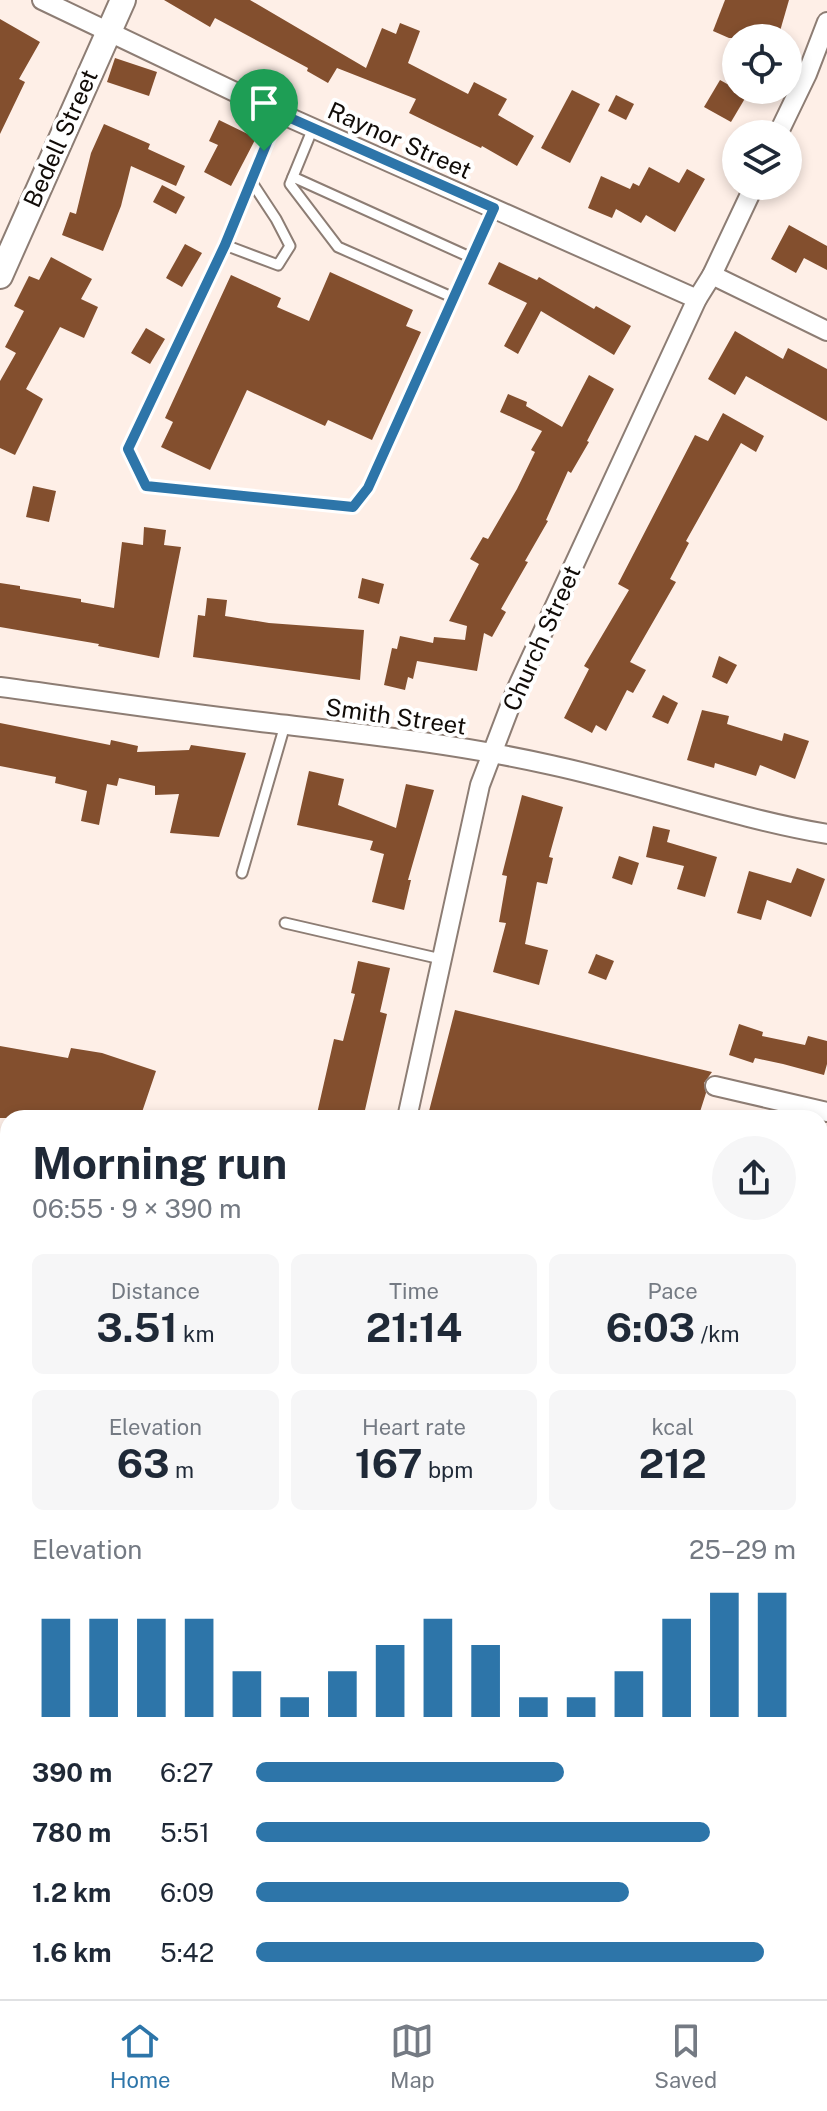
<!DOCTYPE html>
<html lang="en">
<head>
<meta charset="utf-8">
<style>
  body { margin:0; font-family:"Public Sans",sans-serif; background:#f6f6f7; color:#1f2937; height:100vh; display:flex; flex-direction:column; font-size:30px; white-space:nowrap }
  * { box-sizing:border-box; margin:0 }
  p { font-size:26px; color:#747a83 }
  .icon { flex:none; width:44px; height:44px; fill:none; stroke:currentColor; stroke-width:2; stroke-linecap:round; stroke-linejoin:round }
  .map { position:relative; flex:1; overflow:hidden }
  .panel { position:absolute; left:0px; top:1110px; width:828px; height:890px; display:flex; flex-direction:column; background:#fff; border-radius:24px 24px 0 0; box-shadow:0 4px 12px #0003 }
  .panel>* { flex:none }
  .controls { position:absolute; left:722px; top:24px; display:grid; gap:16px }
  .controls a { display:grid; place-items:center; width:80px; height:80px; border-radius:50%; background:#fff; box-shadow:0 4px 12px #0003; font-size:40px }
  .pin { position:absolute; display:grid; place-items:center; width:68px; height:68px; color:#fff; margin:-82px -34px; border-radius:50% 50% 50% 0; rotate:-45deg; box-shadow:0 0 8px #0007 }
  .pin .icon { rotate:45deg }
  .round { display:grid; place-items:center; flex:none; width:84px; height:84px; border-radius:42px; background:#f6f6f7 }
  .headline { display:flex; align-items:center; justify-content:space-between; height:136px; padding:0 32px }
  h1 { font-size:44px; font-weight:700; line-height:60px }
  .metrics { display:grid; grid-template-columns:repeat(3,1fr); gap:12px; height:136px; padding:8px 32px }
  .metrics div { display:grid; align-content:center; border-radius:12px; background:#f6f6f7; text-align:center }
  .metrics b { font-size:40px; font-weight:700 }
  .metrics small { font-size:22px; font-weight:400 }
  .metrics p { font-size:22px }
  .chart { height:224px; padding:16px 32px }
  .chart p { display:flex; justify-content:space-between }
  .chart svg { width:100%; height:144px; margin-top:8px; stroke:#2d75a9; stroke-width:6 }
  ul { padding:0 32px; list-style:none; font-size:26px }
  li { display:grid; grid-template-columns:128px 96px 1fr; align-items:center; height:60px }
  li i { height:20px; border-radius:10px; background:#2d75a9 }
  .tab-bar { display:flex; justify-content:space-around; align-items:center; height:112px; border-top:2px solid #e0e1e3; background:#fff; font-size:22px; color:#747a83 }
  .tab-bar a { display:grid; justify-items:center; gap:4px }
  .tab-bar .selected { color:#2d75a9 }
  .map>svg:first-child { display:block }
  .building { fill:#834f2e }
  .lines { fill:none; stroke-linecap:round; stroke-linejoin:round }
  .service-casing { stroke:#8d7d74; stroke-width:13 }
  .minor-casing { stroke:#8d7d74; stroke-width:22 }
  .tertiary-casing { stroke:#8d7d74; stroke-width:28 }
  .secondary-casing { stroke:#8d7d74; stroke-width:30 }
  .primary-casing { stroke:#8d7d74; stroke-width:34 }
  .service { stroke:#fff; stroke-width:9 }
  .minor { stroke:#fff; stroke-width:18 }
  .tertiary { stroke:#fff; stroke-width:24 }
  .secondary { stroke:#fff; stroke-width:26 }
  .primary { stroke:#fff; stroke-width:30 }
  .route-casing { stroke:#fff; stroke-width:16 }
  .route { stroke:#2d75a9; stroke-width:10 }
  .labels { text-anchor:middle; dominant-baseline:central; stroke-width:8; stroke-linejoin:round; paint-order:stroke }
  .street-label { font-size:24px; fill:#110c08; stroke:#fff }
</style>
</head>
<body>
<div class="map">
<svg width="827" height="1999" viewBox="0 0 827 1999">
  <rect width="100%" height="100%" fill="#feefe7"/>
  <g class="building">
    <polygon points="164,0 250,0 366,68 382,28 396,34 400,23 420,31 408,63 468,94 474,82 507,99 498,115 534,136 517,166 482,146 481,148 409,113 416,99 337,68 328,83 307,71 308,68 215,18 210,27"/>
    <polygon points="725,0 789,0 778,38 729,38 713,31"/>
    <polygon points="0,19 40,42 19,79 25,82 0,134"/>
    <polygon points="115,58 157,72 149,96 107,82"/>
    <polygon points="720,80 747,95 731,122 704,107"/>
    <polygon points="572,90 600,104 570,163 541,148"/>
    <polygon points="616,95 634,104 626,120 608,111"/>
    <polygon points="219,120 256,138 231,186 204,172 218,145 209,141"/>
    <polygon points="104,124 150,144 148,149 185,166 176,186 131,166 121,206 103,251 62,235 70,212 76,214 91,153"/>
    <polygon points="649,167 679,183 687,169 705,179 675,232 646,215 641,223 616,209 612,218 588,208 601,176 630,189 633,183 639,186"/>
    <polygon points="162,185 185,197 176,214 153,202"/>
    <polygon points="789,225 827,246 827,270 804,258 796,273 771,259"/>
    <polygon points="185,244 202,253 182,287 166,278"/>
    <polygon points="51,257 92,279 81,299 98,307 84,338 60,327 26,389 43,399 15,455 0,448 0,381 16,353 5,347 24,311 14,306 29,276 39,280"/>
    <polygon points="499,262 537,280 539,277 594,309 596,306 631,326 614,355 541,311 518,354 504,346 527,303 488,284"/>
    <polygon points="330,272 413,310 406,326 421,332 372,440 328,420 325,426 247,390 210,470 161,447 173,422 165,418 231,275 281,298 277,307 309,321"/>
    <polygon points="146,328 165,339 150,364 131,353"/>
    <polygon points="735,331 783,359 788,348 827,369 827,421 746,376 735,395 708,379"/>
    <polygon points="589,375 614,389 587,441 589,442 571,473 568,471 546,520 548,521 525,561 528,562 501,609 506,612 492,637 484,633 477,671 417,661 413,679 408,677 405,690 384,685 392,648 397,649 400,636 433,643 434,637 465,640 467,626 449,621 479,564 470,559 483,537 488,539 517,489 535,452 531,450 542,431 500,412 508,394 527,402 526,406 562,427"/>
    <polygon points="723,413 764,436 756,452 741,443 686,541 689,543 670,579 676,582 630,662 646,670 633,693 627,690 606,731 596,725 592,733 564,718 589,669 584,666 629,590 618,584 695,435 708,441"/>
    <polygon points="33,486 56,491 49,522 26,517"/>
    <polygon points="144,527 166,530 164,545 181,547 159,658 98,646 99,644 0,627 0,583 20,586 20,589 81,599 81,602 114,608 122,542 143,545"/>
    <polygon points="362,578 384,584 379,604 358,598"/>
    <polygon points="207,598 227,600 225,616 269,623 364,630 360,680 193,657 198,615 205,616"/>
    <polygon points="719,656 737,665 727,684 712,677"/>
    <polygon points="663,695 678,703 668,724 652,717"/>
    <polygon points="702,710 729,716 727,724 782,741 784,733 809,741 795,779 760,765 756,776 715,763 714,768 687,760"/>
    <polygon points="0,723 110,745 111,740 138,746 137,752 189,750 191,745 246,753 219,837 170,833 179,794 155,795 155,786 119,778 117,786 107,784 99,825 81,821 87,791 55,783 56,777 0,766"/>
    <polygon points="309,771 344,779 338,805 396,828 406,784 434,790 408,880 411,880 404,910 372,902 384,854 370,850 373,841 297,825"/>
    <polygon points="522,795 563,807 549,857 553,858 547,884 537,882 525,944 548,950 539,985 493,972 506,923 499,922 507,876 502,875"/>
    <polygon points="653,826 670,830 667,842 717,857 705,897 677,889 684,866 646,857"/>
    <polygon points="619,856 639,863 632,885 612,878"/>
    <polygon points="797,868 825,879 811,917 767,900 761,920 737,913 749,871 791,883"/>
    <polygon points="596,954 614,961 606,980 588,973"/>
    <polygon points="358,961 390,968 380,1012 387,1014 365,1110 363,1118 316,1118 334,1039 343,1041 355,994 351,993"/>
    <polygon points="455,1010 712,1072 704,1083 706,1093 698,1118 439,1118 428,1115"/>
    <polygon points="739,1024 763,1032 762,1036 805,1045 808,1036 827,1041 827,1064 824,1075 783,1064 755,1058 753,1063 729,1055"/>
    <polygon points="0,1046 68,1058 71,1048 102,1053 156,1071 140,1118 0,1118"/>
  </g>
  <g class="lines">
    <defs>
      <g id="service">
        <polyline points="313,128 290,184 338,247 454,298 494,208"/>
        <polyline points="293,177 472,258"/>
        <path d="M251,181l25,38 14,27 -12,19 -53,-20c18,-44 36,-88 54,-132"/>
        <polyline points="225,245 128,449 146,486 353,507 368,488 454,298"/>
        <polyline points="242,873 285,725"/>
        <polyline points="285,923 441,959"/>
      </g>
      <g id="minor">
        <polyline points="42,0 279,113 697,299"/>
        <polyline points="778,134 807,74 827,22"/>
        <polyline points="712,275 827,331"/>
        <path d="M0,687c90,12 180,26 270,36 94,11 188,21 281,42 93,20 182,53 276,69"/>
        <polyline points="715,1086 827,1112"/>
        <polyline points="407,1118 480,785 517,688 697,299 712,275 754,186"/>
        <polyline points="0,1759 8,1760"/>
      </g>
      <g id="tertiary">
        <polyline points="0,276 123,0"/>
        <polyline points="264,1999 265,1992"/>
      </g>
      <g id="secondary">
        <polyline points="0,1533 8,1587"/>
        <polyline points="70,1992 71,1999"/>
      </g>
      <g id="primary">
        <polyline points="0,1209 8,1210"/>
        <polyline points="820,1442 827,1444"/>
      </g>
    </defs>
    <use href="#service" class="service-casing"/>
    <use href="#minor" class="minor-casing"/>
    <use href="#tertiary" class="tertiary-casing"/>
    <use href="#secondary" class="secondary-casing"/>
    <use href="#primary" class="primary-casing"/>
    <use href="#service" class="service"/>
    <use href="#minor" class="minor"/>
    <use href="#tertiary" class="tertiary"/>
    <use href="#secondary" class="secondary"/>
    <use href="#primary" class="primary"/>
  </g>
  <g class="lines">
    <defs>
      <polygon id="route" points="279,113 494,208 368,488 353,507 146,486 128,449 225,245"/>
    </defs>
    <use href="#route" class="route-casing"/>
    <use href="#route" class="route"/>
  </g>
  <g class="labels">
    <g class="street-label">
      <text transform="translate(60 138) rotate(-66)">Bedell Street</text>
      <text transform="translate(400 140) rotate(24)">Raynor Street</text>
      <text transform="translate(541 638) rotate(-66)">Church Street</text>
      <text transform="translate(396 716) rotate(8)">Smith Street</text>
    </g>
  </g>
</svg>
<div class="controls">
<a><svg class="icon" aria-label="locate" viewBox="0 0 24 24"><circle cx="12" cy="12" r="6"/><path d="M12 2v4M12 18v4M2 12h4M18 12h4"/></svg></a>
<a><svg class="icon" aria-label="layers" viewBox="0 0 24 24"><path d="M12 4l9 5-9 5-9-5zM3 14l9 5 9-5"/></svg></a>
</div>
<div class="pin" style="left:264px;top:151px;background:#1e9e55"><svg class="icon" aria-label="arrive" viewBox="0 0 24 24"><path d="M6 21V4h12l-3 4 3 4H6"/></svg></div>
<section class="panel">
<div class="headline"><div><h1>Morning run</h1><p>06:55 · 9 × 390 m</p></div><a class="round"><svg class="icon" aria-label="share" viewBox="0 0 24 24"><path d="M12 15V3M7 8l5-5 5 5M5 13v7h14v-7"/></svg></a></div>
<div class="metrics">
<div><p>Distance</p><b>3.51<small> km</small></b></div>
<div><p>Time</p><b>21:14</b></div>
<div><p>Pace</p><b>6:03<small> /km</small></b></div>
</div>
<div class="metrics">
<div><p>Elevation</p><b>63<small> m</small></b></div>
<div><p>Heart rate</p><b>167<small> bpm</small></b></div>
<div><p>kcal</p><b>212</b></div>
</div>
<div class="chart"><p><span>Elevation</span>25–29 m</p>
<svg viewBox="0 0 160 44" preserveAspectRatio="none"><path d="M5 44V14M15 44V14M25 44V14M35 44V14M45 44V30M55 44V38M65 44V30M75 44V22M85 44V14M95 44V22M105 44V38M115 44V38M125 44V30M135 44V14M145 44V6M155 44V6"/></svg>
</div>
<ul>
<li><b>390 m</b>6:27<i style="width:57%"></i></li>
<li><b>780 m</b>5:51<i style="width:84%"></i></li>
<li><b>1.2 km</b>6:09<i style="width:69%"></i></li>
<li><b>1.6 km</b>5:42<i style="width:94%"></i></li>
</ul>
</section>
</div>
<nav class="tab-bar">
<a class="selected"><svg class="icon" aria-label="home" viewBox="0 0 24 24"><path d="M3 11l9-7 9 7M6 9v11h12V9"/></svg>Home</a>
<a><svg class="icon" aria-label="map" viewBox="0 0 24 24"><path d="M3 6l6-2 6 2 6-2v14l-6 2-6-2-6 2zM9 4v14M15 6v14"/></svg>Map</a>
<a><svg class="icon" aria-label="saved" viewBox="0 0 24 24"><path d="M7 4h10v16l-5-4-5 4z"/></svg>Saved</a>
</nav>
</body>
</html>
